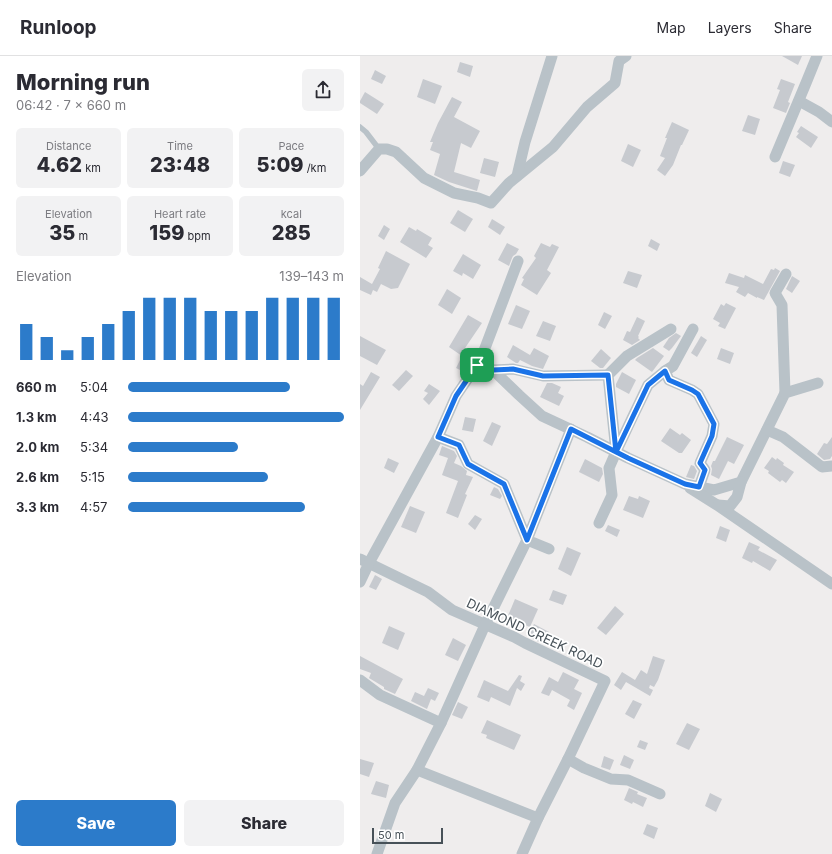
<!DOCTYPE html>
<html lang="en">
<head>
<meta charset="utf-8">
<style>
  body { margin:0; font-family:Inter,sans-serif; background:#f2f2f3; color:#2b2b33; height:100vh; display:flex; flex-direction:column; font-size:15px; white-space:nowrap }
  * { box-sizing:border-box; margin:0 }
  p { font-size:13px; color:#7c7c81 }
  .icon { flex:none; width:22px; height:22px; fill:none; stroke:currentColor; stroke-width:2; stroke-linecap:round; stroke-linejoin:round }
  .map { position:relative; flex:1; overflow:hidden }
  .sheet { display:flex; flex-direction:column; background:#fff; width:360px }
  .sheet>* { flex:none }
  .scale { position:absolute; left:12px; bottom:10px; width:71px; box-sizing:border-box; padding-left:4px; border:2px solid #475158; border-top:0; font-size:11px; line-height:14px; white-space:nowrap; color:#475158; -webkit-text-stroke:3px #fff; paint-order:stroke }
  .pin { position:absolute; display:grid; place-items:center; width:34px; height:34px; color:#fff; margin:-17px; border-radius:8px; box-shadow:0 2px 6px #0006 }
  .round { display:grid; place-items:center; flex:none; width:42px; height:42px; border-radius:6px; background:#f2f2f3 }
  .headline { display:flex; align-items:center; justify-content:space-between; height:68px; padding:0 16px }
  h1 { font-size:22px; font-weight:800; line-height:30px }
  .metrics { display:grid; grid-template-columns:repeat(3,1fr); gap:6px; height:68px; padding:4px 16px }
  .metrics div { display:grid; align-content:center; border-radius:6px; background:#f2f2f3; text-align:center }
  .metrics b { font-size:20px; font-weight:800 }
  .metrics small { font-size:11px; font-weight:400 }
  .metrics p { font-size:11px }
  .chart { height:112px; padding:8px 16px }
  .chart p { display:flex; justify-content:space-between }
  .chart svg { width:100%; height:72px; margin-top:4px; stroke:#2c7bca; stroke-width:6 }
  .button { display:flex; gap:8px; margin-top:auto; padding:8px 16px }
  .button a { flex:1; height:46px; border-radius:6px; background:#2c7bca; color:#fff; font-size:16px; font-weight:800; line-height:46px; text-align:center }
  .button a+a { background:#f2f2f3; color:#2b2b33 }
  ul { padding:0 16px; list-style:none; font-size:13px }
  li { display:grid; grid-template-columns:64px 48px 1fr; align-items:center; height:30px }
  li i { height:10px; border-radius:5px; background:#2c7bca }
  header { display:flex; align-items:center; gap:24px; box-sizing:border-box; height:56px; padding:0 20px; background:#fff; border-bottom:1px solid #e1e1e2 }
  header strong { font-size:19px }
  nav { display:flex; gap:22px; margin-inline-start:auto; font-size:14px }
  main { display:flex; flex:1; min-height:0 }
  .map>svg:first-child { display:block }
  .building { fill:#c7cacf }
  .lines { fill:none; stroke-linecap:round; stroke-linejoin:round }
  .lane { stroke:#b9c2c8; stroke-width:5.5 }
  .street { stroke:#b9c2c8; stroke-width:11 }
  .route-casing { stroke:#fff; stroke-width:8 }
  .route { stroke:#1a73e8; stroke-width:5 }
  .labels { text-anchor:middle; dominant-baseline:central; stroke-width:3.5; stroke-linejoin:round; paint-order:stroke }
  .street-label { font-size:13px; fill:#475158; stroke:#fff }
</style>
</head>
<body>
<header>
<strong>Runloop</strong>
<nav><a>Map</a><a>Layers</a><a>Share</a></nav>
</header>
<main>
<section class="sheet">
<div class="headline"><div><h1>Morning run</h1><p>06:42 · 7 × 660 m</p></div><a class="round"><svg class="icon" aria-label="share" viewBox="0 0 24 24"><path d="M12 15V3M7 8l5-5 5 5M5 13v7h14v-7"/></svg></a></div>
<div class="metrics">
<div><p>Distance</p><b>4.62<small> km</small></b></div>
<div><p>Time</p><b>23:48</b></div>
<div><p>Pace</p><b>5:09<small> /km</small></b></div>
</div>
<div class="metrics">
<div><p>Elevation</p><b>35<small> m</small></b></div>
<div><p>Heart rate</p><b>159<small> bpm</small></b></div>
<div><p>kcal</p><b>285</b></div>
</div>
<div class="chart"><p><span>Elevation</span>139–143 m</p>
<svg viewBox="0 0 160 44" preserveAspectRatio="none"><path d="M5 44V22M15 44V30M25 44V38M35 44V30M45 44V22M55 44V14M65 44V6M75 44V6M85 44V6M95 44V14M105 44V14M115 44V14M125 44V6M135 44V6M145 44V6M155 44V6"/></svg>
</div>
<ul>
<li><b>660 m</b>5:04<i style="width:75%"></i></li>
<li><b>1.3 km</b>4:43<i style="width:100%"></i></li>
<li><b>2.0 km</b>5:34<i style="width:51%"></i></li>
<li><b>2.6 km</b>5:15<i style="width:65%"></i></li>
<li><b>3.3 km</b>4:57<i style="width:82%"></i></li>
</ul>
<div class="button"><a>Save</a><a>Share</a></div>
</section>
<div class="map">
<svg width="472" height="798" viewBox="0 0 472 798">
  <rect width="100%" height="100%" fill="#efeded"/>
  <g class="building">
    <polygon points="422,0 442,0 438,9"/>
    <polygon points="100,6 113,10 110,21 97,16"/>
    <polygon points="15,14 26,20 22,28 11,23"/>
    <polygon points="63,23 82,30 75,48 57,41"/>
    <polygon points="421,23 435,28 428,46 430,47 426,57 413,52 420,34 417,33"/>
    <polygon points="5,36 24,48 17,58 0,47 0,45"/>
    <polygon points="92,41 102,46 94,61 120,75 111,92 101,87 94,116 120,124 117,135 89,126 74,119 80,98 70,94 73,86 70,86 78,67"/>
    <polygon points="388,59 400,63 395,79 382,75"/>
    <polygon points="312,66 329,74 322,89 321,89 313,109 305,120 297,114 305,102 300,100 307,82 305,82"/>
    <polygon points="441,70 458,81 451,92 436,81 439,77 437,76"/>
    <polygon points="268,88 281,94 273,111 261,105"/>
    <polygon points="124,102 139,106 135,121 120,117"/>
    <polygon points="423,105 435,109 430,121 419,117"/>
    <polygon points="98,154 113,163 105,176 90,167"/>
    <polygon points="132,163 145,171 140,179 128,171"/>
    <polygon points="24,169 30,173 24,184 18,180"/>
    <polygon points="49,171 56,175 57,173 72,182 68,189 73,192 66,202 40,186"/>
    <polygon points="291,183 300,188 297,195 288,190"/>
    <polygon points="147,187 159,193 156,198 153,200 152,202 149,210 138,204"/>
    <polygon points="181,187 190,191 192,188 199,191 187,214 191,217 177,239 161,229 164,223 162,222 176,202 174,200"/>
    <polygon points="26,195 50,208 38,232 31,233 21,228 17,236 13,234 11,239 0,234 0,221 12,228 20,213 18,212"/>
    <polygon points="103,198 121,209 113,223 103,217 102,220 93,215"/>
    <polygon points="415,212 420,215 404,244 397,241 397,242 388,237 385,241 376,236 379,231 365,227 369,217 384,222 385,219 403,228 411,213 414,214"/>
    <polygon points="268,215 282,219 277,232 263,227"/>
    <polygon points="432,220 440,225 432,237 426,233"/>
    <polygon points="87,233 101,242 92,258 78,249"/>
    <polygon points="366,247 376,252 365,273 358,270 360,267 353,263 361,248 364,250"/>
    <polygon points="156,249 170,255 162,273 148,268"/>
    <polygon points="244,256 252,260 245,273 238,269"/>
    <polygon points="108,259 122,267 105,292 116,297 104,316 96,312 102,300 89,291"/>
    <polygon points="277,261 285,265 278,280 279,281 278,282 280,284 272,289 263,284 267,275 270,276"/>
    <polygon points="183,265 196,270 190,285 176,280"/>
    <polygon points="316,277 321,280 312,292 309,295 303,291 309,282"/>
    <polygon points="0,280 26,294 17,309 0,300"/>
    <polygon points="341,280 347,284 337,301 331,297"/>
    <polygon points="153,289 170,299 174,292 189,300 183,313 172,310 160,304 158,307 156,307 147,301"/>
    <polygon points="293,292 304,300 292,316 275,304 277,302"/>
    <polygon points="361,292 374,297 370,308 357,303"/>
    <polygon points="241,293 251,302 243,312 240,312 231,305"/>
    <polygon points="46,314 53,320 39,335 32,329"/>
    <polygon points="11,316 20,321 0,354 0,328 3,330"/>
    <polygon points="262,316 276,324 269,338 256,331 256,328"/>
    <polygon points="187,327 192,327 201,331 198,337 204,340 199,350 180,341"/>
    <polygon points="69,328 80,335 69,349 63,343 68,337 64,335"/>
    <polygon points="105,361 116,363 113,376 102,374"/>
    <polygon points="132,366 141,370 132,390 123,385"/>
    <polygon points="310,372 320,379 322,377 331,384 322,397 319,397 301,385"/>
    <polygon points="367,381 384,389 374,408 368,405 359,423 351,419 352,413 351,410 353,405 355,405"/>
    <polygon points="472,381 472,400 470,403 464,404 457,398 464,387 467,388"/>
    <polygon points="82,390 94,395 97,400 94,407 101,410 107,415 106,419 113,421 105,438 107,439 98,462 86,457 98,425 82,419 88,402 79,399"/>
    <polygon points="412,401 416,404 417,402 424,407 423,409 434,416 426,427 422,424 420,426 408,417 409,415 404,412"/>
    <polygon points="28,402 39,407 34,417 24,412"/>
    <polygon points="225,403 242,412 243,418 239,426 219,416"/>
    <polygon points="331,409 334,410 337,415 334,423 326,421"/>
    <polygon points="134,431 138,433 142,440 140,443 130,439"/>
    <polygon points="269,440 278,443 279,440 290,445 283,462 263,454"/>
    <polygon points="50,450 65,456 56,477 41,471"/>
    <polygon points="115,459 122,463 115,474 108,468"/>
    <polygon points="248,469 260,474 257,481 245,475"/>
    <polygon points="360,470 370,474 366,486 356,482"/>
    <polygon points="389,486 400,491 398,494 417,504 410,515 393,505 392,507 382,502"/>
    <polygon points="207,491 221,497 211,520 198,513"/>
    <polygon points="15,519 22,523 16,534 9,531"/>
    <polygon points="193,534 207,539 203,549 189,544"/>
    <polygon points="155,543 178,553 170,571 147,562"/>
    <polygon points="255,550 264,558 246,579 237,572"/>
    <polygon points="174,568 189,576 183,588 171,582 171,581 168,579"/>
    <polygon points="29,570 45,577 38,594 22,587"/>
    <polygon points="93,582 106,589 98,605 85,599"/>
    <polygon points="0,600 43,623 35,638 24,633 24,631 9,622 11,617 0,613"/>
    <polygon points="293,600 305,604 298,624 294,631 290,629 289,632 293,634 290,640 266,626 261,634 254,629 262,616 275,624 281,614 287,618"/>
    <polygon points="203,616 219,624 214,633 222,637 214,654 207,650 210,644 192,634 189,640 181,637 189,621 198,626"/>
    <polygon points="159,619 162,620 160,625 165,628 161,635 157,632 150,650 131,641 129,646 117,641 124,624 148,635"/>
    <polygon points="68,632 79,637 75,645 71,643 67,653 51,645 55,636 64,640"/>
    <polygon points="273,644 282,648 274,663 265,658"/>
    <polygon points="98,646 108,651 102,663 92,659"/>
    <polygon points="127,664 161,679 154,694 126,682 127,679 121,677"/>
    <polygon points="327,667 340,673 329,694 316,688"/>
    <polygon points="280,684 288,687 285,694 277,691"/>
    <polygon points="264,699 274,704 270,713 260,709"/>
    <polygon points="244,700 254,704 250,714 241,711"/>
    <polygon points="0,703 14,707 9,721 0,718"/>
    <polygon points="16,725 29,729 26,742 11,738"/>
    <polygon points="269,732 278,736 277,738 287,742 283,751 273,746 272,748 264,744"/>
    <polygon points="350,737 362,743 356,756 345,750"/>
    <polygon points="287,768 298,772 294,783 283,778"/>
  </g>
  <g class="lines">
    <polyline class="lane" points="0,71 6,76 19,93"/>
    <g class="street">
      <polyline points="439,45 459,56 472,66"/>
      <polyline points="415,101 446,27 457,0"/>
      <polyline points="0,115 19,93 27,93 36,96 64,122 94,137 118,142 131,147 149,127 193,91 227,51 255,27 259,5 266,0"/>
      <polyline points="157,120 165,86 192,0"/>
      <polyline points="117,309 133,314 153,313 183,320 248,319"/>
      <polyline points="133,314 159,339 182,360 227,381 268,402 325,428 354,434 381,426 425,337 458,327"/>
      <polyline points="305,315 309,324 332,334 338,338 354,368 352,380 340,407 345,414 339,431"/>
      <polyline points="425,337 422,249 415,237 426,218"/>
      <polyline points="407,374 423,381 462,411 472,410"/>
      <polyline points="256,396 248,319 267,300 311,273"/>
      <polyline points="330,432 357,449 472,528"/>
      <polyline points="358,449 370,450 377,441 381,426"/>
      <polyline points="239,467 252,439 249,412 256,396 273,360 288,329 305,315 313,310 333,273"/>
      <polyline points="189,493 167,484 211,373"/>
      <polyline points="0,503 68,536 92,554 154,581 165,587 245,625 208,703 178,762 162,798"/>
      <polyline points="0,526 9,507 78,381 96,340 117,309 122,300 158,205"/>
      <polyline points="0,624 20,639 81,667"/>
      <polyline points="208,703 224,712 251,723 268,724 300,738"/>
      <polyline points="57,714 178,762"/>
      <polyline points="17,798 35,747 57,714 81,667 125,569 167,484 144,428 108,408 99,389 78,381"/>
    </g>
  </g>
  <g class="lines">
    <defs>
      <polyline id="route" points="117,309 96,340 78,381 99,389 108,408 144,428 167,484 211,373 268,402 325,428 339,431 345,414 340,407 352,380 354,368 338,338 332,334 309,324 305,315 288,329 256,396 248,319 183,320 153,313 133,314 117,309"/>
    </defs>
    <use href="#route" class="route-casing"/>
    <use href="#route" class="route"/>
  </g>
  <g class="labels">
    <g class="street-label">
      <text transform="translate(175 577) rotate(25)">DIAMOND CREEK ROAD</text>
    </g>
  </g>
</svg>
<div class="scale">50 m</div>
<div class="pin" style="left:117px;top:309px;background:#1e9e55"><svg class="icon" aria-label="arrive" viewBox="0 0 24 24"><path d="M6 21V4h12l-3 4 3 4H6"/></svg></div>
</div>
</main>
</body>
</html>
